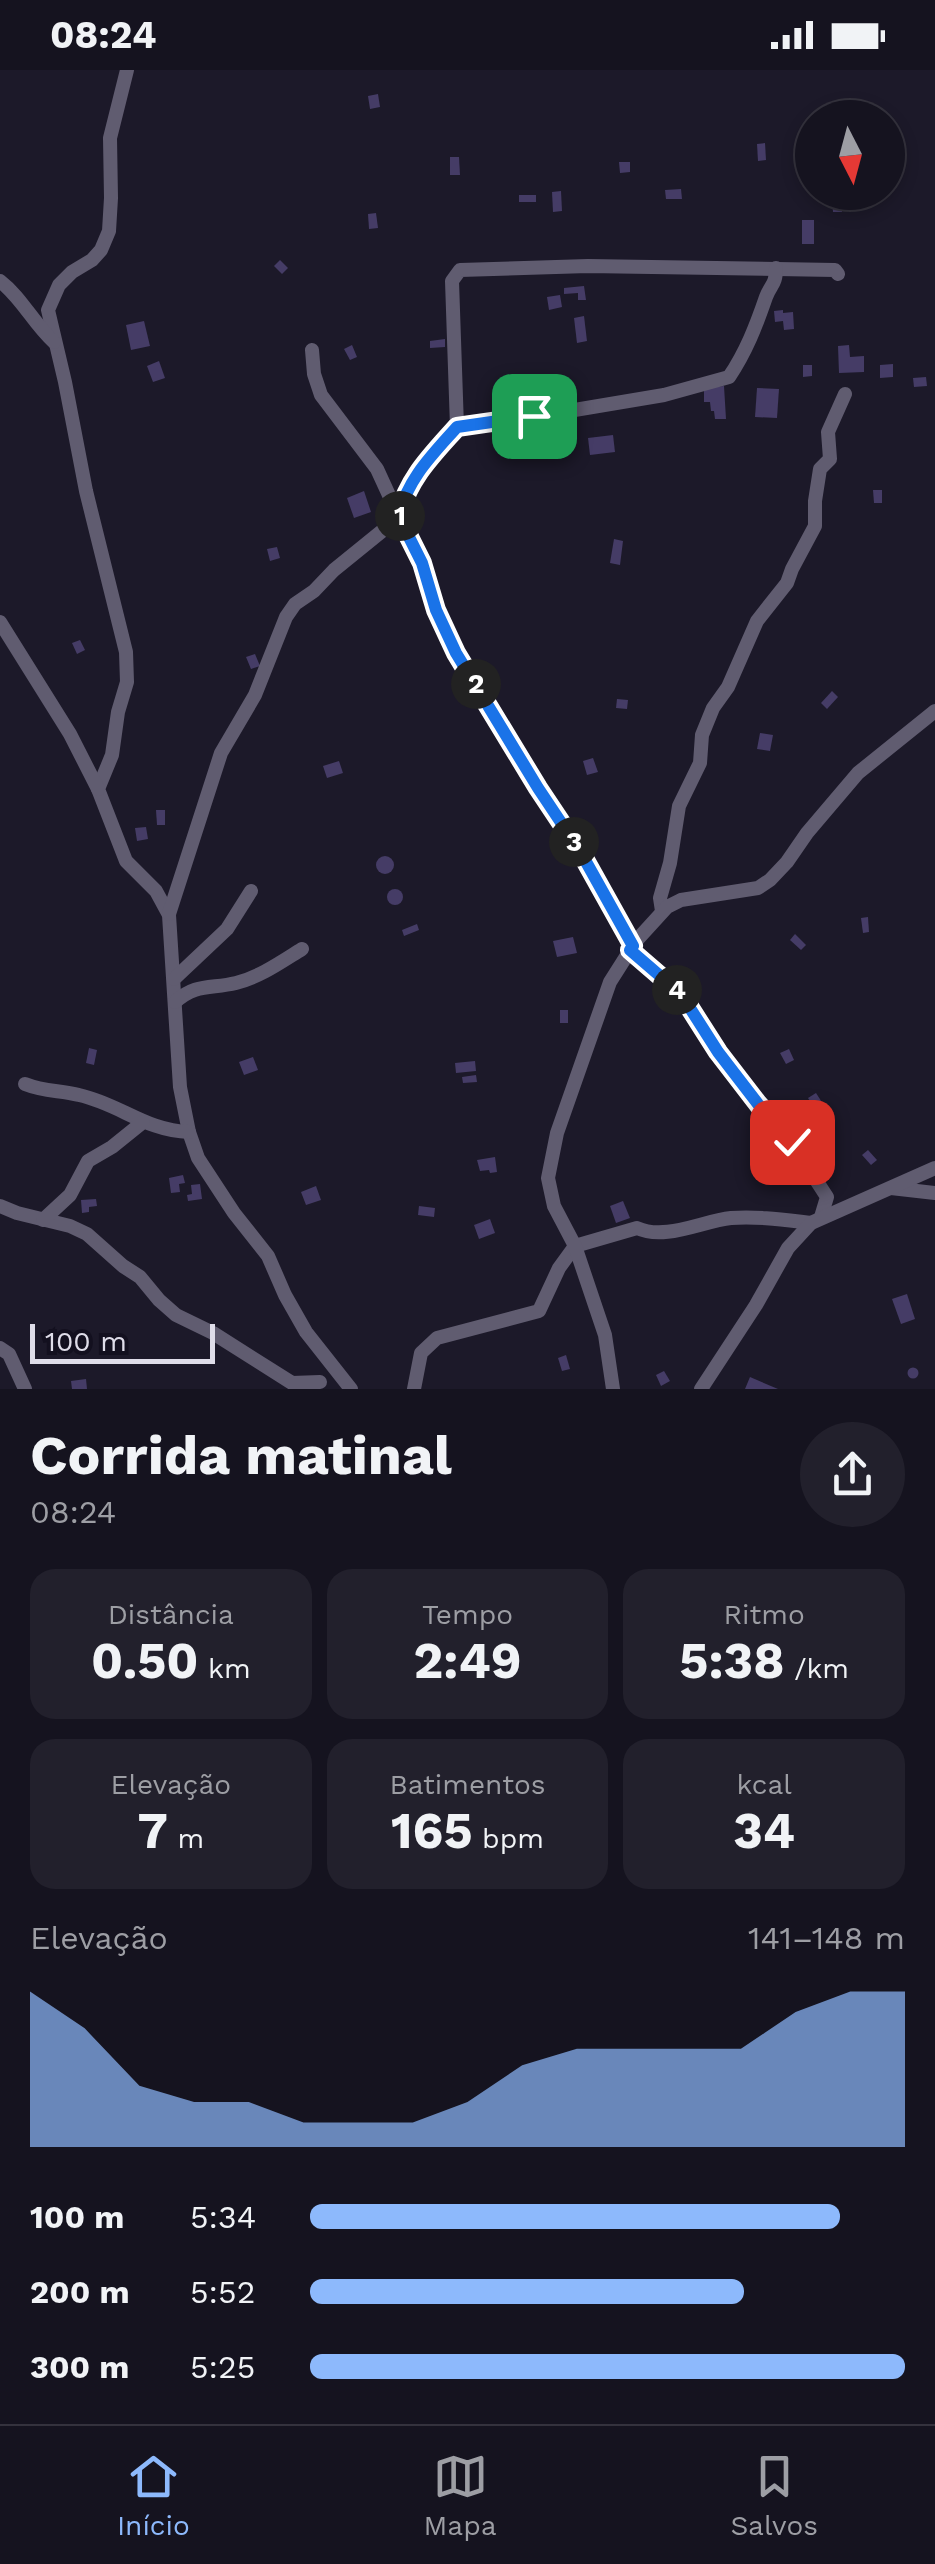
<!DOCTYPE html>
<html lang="pt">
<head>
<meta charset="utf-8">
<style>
  body { margin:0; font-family:"Work Sans",sans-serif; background:#22202c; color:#f1f3f6; height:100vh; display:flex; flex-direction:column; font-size:38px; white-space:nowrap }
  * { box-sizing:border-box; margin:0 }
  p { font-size:32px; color:#9d9ea4 }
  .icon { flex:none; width:55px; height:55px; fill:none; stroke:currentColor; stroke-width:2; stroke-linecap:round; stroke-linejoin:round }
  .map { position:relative; height:1319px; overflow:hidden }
  .details { display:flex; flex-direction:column; background:#15131f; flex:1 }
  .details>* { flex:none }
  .needle { width:65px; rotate:174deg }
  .buttons { position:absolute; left:795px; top:30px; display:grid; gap:20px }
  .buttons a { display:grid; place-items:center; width:110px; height:110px; border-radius:50%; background:#15131f; box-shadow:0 5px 15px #0003,0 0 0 2px #34323d; font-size:50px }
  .scale { position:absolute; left:30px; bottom:25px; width:185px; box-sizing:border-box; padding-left:10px; border:5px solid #dfdde9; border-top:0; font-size:28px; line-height:35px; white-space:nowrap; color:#dfdde9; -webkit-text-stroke:8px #13101f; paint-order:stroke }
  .pin { position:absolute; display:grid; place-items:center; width:85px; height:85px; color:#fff; margin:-42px; border-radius:20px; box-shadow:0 5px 15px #0006 }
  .km { position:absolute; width:50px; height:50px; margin:-25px; border-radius:50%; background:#222; color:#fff; font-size:28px; line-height:50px; text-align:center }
  .round { display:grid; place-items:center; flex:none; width:105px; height:105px; border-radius:52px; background:#22202c }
  .head { display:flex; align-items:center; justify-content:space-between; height:170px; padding:0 30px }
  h1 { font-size:55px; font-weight:700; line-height:75px }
  .stats { display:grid; grid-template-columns:repeat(3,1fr); gap:15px; height:170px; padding:10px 30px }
  .stats div { display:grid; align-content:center; border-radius:25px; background:#22202c; text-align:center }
  .stats b { font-size:50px; font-weight:700 }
  .stats small { font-size:28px; font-weight:400 }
  .stats p { font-size:28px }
  .chart { height:280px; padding:20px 30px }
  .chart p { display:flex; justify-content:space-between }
  .chart svg { width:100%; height:180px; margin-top:10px; fill:#8db9fc; opacity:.7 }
  ul { padding:0 30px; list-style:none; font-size:32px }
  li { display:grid; grid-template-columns:160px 120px 1fr; align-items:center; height:75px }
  li i { height:25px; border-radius:12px; background:#8db9fc }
  .status { display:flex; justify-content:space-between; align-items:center; height:70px; padding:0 50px; background:#15131f; direction:ltr }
  .status svg { height:28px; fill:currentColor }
  .tabs { display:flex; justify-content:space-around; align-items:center; height:140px; border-top:2px solid #34323d; background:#15131f; font-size:28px; color:#9d9ea4 }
  .tabs a { display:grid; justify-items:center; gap:5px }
  .tabs .on { color:#8db9fc }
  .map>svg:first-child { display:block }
  .building { fill:#453c66 }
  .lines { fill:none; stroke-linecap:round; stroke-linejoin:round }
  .minor { stroke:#605c70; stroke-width:14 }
  .route-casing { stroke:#fff; stroke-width:20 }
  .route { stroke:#1a73e8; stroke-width:12 }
</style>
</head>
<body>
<div class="status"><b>08:24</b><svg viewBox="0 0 49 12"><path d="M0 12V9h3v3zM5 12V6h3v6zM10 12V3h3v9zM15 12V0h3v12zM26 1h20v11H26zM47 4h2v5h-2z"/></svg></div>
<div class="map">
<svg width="935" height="1319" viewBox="0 0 935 1319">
  <rect width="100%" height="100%" fill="#1c1929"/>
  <g class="building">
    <polygon points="378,24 380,37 370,39 368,26"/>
    <polygon points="765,73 766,90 758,91 757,74"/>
    <polygon points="450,87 459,87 460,105 450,105"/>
    <polygon points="619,92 630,92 630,102 620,103"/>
    <polygon points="681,119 682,129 666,129 665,120"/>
    <polygon points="561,121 562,141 553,142 552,122"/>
    <rect x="519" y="125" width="17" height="7"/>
    <polygon points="842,128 842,142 833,142 832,129"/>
    <polygon points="376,143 378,158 369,159 368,144"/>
    <rect x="802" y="150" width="12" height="24"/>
    <polygon points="280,190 288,198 282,204 274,196"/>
    <polygon points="584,216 586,230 578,230 578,223 564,224 564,218"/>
    <polygon points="560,225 562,237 549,240 547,227"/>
    <polygon points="783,240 783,243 793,242 794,259 784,260 783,251 775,252 774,241"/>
    <polygon points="584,246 587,271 577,273 574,248"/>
    <polygon points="144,251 150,276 131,280 126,255"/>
    <polygon points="445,269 445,277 430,278 430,271"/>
    <polygon points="352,275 357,287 350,290 344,279"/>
    <polygon points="849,275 850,287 864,286 864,302 839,303 838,276"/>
    <polygon points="159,291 165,308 153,312 147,296"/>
    <polygon points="893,294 893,307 880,308 880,295"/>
    <polygon points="803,295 812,295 812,306 803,307"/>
    <polygon points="926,307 927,316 914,317 913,308"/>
    <polygon points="724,316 726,349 715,349 714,341 711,341 710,332 704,332 704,318"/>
    <polygon points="757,318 779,319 777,348 755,347"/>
    <polygon points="613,365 615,382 590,385 588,368"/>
    <polygon points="873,420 882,420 882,433 874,433"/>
    <polygon points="364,421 371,442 354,448 347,428"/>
    <polygon points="614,469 623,471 620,495 610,493"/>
    <polygon points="277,477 280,488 270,491 267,479"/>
    <polygon points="80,570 85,580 77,584 72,573"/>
    <polygon points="255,584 260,596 251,599 246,587"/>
    <polygon points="832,621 838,627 827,639 821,633"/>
    <polygon points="617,629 628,630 627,639 616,638"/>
    <polygon points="760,663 773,665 770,681 757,679"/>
    <polygon points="593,688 598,702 587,705 583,691"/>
    <polygon points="339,691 343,703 327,708 323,696"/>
    <polygon points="156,740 165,740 165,755 157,755"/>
    <polygon points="146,757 148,769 137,771 135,758"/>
    <circle cx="385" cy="795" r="9"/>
    <circle cx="395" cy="827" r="8"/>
    <polygon points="868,847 869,862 863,863 861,848"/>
    <polygon points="417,854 419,860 404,866 402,860"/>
    <polygon points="795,864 806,875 801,880 790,870"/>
    <polygon points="573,867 577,883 557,887 553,871"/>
    <rect x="560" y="940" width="8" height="13"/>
    <polygon points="89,978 97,980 94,995 86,993"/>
    <polygon points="789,979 794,990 786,994 780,983"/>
    <polygon points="253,987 258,1000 244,1005 239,992"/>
    <polygon points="475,991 476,1001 456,1003 455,993"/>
    <polygon points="476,1005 477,1012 463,1013 462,1007"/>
    <polygon points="816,1023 827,1040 819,1045 808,1028"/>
    <polygon points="868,1080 877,1090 871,1095 862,1085"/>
    <polygon points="495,1087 497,1102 490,1103 489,1100 480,1101 477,1090"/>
    <polygon points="183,1105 185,1113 179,1114 180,1122 171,1123 169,1108"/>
    <polygon points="200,1114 202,1129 188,1131 187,1125 192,1124 191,1115"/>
    <polygon points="316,1116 321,1130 306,1135 301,1122"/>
    <polygon points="96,1129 97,1136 89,1137 89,1142 82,1143 81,1130"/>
    <polygon points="623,1131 630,1148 616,1153 610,1136"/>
    <polygon points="419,1136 435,1138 434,1147 418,1145"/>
    <polygon points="490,1149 495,1163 479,1169 474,1155"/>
    <polygon points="907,1224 915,1249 901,1254 892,1229"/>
    <polygon points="566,1285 570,1299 562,1301 558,1288"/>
    <circle cx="913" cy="1303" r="5.5"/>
    <polygon points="664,1301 670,1311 661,1316 656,1305"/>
    <polygon points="750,1307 778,1319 745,1319"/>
    <polygon points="86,1309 87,1319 72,1319 71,1311"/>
  </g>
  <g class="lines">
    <g class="minor">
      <polyline points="127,0 110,68 111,128 109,161 101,180 92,190 72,202 59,215 48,240 65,312 86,421 126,582 127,612 118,642 112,685 98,719 126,791 156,821 169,845 180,1017 189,1062 198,1088 234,1143 268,1186 285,1225 306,1262 351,1319"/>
      <path d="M0,211c22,17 33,42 54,61"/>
      <polyline points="312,280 314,304 321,325 377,399 399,447"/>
      <polyline points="457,357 452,211 460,200 588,196 835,200 838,204"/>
      <polyline points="0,552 70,664 98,719"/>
      <polyline points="662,841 660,828 670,793 679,736 700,693 702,665 713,638 728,617 757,551 787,513 792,499 815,456 815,431 820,399 830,389 828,362 845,324"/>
      <polyline points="169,844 221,683 255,625 286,547 295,534 314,521 334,500 387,457 394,456 405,461"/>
      <path d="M633,876l-53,-95 -42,-63 -93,-155c-9,-22 -13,-45 -21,-67 -6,-16 -23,-32 -25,-49 -3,-28 41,-70 58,-90l52,-6 155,-26 65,-18c17,-25 27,-51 37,-80 5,-13 10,-12 10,-29"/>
      <polyline points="630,880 681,924 718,982 757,1034 792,1073 827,1127 821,1147"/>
      <polyline points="174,909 227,859 251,821"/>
      <path d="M175,932c21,-19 36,-13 61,-19 24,-6 45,-21 66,-34"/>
      <path d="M25,1014c20,8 35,6 54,11 41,9 67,36 110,37"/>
      <polyline points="891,1118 935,1123"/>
      <polyline points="0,1136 17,1143 70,1156 87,1164 123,1196 140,1207 159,1230 176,1245 213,1263 292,1313 320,1312"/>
      <polyline points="43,1150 70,1125 88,1091 112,1077 143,1052"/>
      <polyline points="0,1278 9,1284 25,1319"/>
      <path d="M414,1319l7,-36 16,-15 102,-27 20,-43 16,-22 62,-18c28,13 65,-7 94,-10 27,-2 54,2 80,5"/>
      <polyline points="613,1319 605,1265 575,1176 554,1136 548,1108 557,1063 610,912 636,871 667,837 681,830 758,818 770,810 787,792 807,763 858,703 935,641"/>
      <polyline points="701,1319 756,1235 788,1178 811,1153 935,1098"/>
    </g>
  </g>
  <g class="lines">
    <defs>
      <path id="route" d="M534,346l-77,11c-24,27 -51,53 -58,90l23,46 14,47 20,43 82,135 42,63 53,95 -3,4 51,44 37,58 40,52 34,38"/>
    </defs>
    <use href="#route" class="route-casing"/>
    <use href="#route" class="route"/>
  </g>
</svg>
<div class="buttons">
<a><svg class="needle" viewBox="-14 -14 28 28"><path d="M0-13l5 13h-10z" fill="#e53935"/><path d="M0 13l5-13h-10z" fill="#9d9ea4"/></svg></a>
</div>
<div class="scale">100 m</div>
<div class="pin" style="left:534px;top:346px;background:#1e9e55"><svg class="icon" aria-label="arrive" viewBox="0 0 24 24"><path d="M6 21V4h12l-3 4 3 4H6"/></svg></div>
<div class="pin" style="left:792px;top:1072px;background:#d93025"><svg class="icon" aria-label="check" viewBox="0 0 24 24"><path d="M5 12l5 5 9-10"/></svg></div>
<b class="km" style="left:400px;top:446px">1</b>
<b class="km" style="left:476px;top:614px">2</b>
<b class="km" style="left:574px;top:772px">3</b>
<b class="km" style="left:677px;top:920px">4</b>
</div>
<section class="details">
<div class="head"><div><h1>Corrida matinal</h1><p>08:24</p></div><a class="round"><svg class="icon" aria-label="share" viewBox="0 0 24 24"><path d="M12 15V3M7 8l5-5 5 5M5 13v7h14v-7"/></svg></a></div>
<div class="stats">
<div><p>Distância</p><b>0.50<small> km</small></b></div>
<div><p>Tempo</p><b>2:49</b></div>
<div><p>Ritmo</p><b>5:38<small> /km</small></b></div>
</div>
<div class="stats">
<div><p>Elevação</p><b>7<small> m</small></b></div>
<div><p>Batimentos</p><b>165<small> bpm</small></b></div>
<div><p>kcal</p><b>34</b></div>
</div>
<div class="chart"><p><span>Elevação</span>141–148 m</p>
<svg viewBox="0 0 160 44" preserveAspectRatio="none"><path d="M0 44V6L10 15L20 29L30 33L40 33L50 38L60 38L70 38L80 33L90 24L100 20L110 20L120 20L130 20L140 11L150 6L160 6V44z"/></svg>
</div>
<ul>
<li><b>100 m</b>5:34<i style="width:89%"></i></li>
<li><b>200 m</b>5:52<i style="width:73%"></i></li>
<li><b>300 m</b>5:25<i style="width:100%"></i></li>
</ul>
</section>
<nav class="tabs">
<a class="on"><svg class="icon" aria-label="home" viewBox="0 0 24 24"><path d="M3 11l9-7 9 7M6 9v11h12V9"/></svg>Início</a>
<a><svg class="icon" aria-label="map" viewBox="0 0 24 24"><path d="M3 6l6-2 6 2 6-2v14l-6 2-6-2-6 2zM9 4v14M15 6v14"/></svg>Mapa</a>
<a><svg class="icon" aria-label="saved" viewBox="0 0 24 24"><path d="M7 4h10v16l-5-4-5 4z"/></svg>Salvos</a>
</nav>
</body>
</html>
